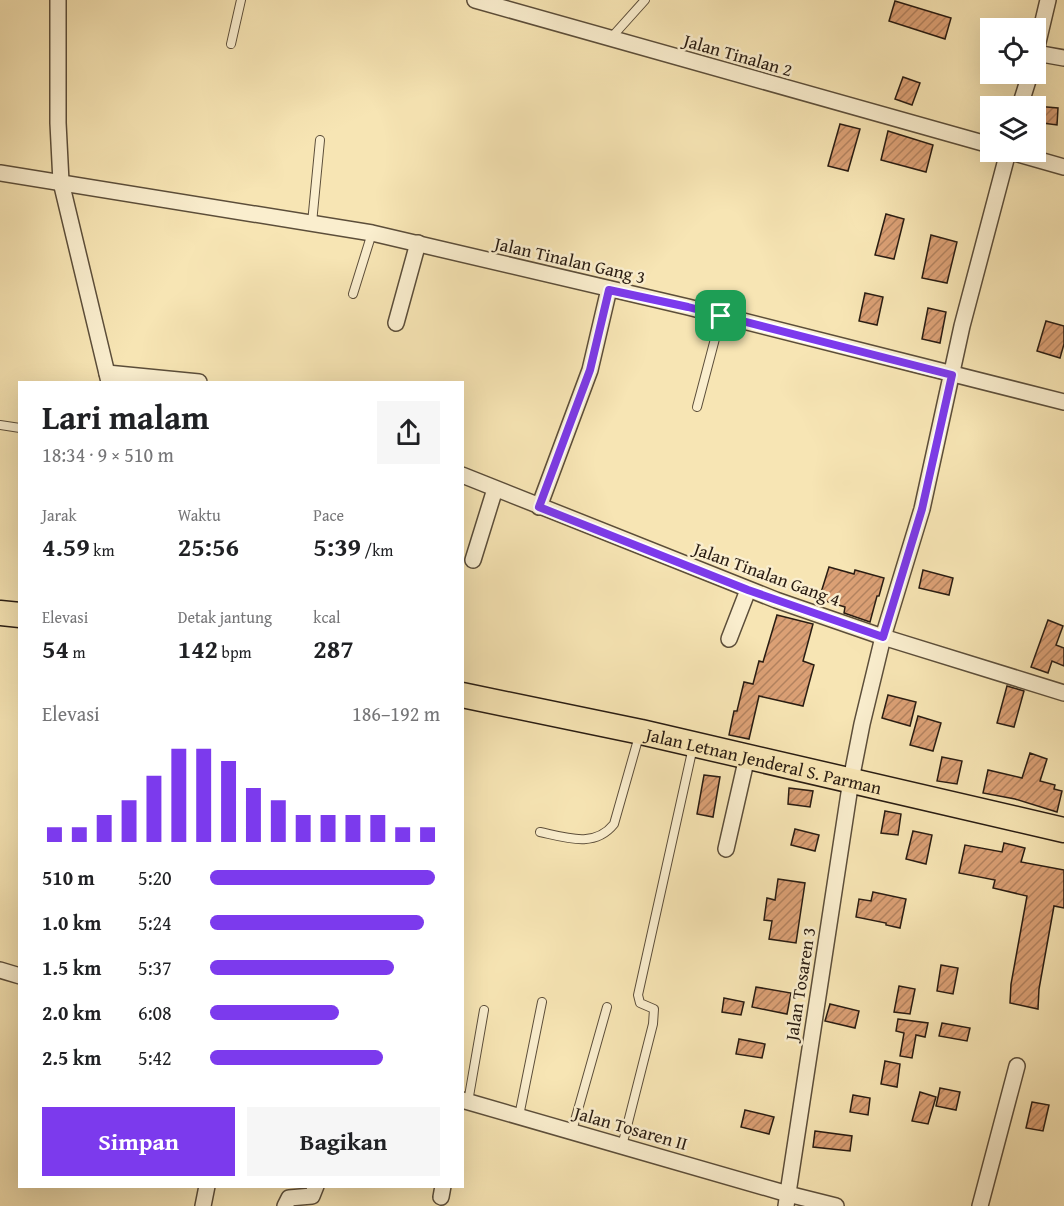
<!DOCTYPE html>
<html lang="id">
<head>
<meta charset="utf-8">
<style>
  body { margin:0; font-family:"Gentium Book Plus",serif; background:#f6f6f6; color:#202124; height:100vh; display:flex; flex-direction:column; font-size:22px; white-space:nowrap }
  * { box-sizing:border-box; margin:0 }
  p { font-size:20px; color:#757577 }
  .icon { flex:none; width:33px; height:33px; fill:none; stroke:currentColor; stroke-width:2; stroke-linecap:round; stroke-linejoin:round }
  .map { position:relative; flex:1; overflow:hidden }
  .panel { position:absolute; left:18px; top:381px; width:446px; height:807px; display:flex; flex-direction:column; background:#fff; border-radius:0px; box-shadow:0 6px 24px #0002 }
  .panel>* { flex:none }
  .buttons { position:absolute; left:980px; top:18px; display:grid; gap:12px }
  .buttons a { display:grid; place-items:center; width:66px; height:66px; border-radius:0px; background:#fff; box-shadow:0 6px 24px #0002; font-size:30px }
  .pin { position:absolute; display:grid; place-items:center; width:51px; height:51px; color:#fff; margin:-26px; border-radius:12px; box-shadow:0 3px 9px #0006 }
  .round { display:grid; place-items:center; flex:none; width:63px; height:63px; border-radius:0px; background:#f6f6f6 }
  .overview { display:flex; align-items:center; justify-content:space-between; height:102px; padding:0 24px }
  h1 { font-size:33px; font-weight:700; line-height:45px }
  .figures { display:grid; grid-template-columns:repeat(3,1fr); gap:9px; height:102px; padding:6px 24px }
  .figures div { display:grid; align-content:center }
  .figures b { font-size:26px; font-weight:700 }
  .figures small { font-size:16px; font-weight:400 }
  .figures p { font-size:16px }
  .chart { height:168px; padding:12px 24px }
  .chart p { display:flex; justify-content:space-between }
  .chart svg { width:100%; height:108px; margin-top:6px; stroke:#7c3aed; stroke-width:6 }
  .button { display:flex; gap:12px; margin-top:auto; padding:12px 24px }
  .button a { flex:1; height:69px; border-radius:0px; background:#7c3aed; color:#fff; font-size:24px; font-weight:700; line-height:69px; text-align:center }
  .button a+a { background:#f6f6f6; color:#202124 }
  ul { padding:0 24px; list-style:none; font-size:20px }
  li { display:grid; grid-template-columns:96px 72px 1fr; align-items:center; height:45px }
  li i { height:15px; border-radius:8px; background:#7c3aed }
  .map>svg:first-child { display:block }
  .building { fill:url(#building-hatch); stroke:#291c12; stroke-width:1.5 }
  .lines { fill:none; stroke-linecap:round; stroke-linejoin:round }
  .service-casing { stroke:#5c4e3a; stroke-width:10 }
  .minor-casing { stroke:#5c4e3a; stroke-width:18 }
  .primary-casing { stroke:#291c12; stroke-width:27 }
  .service { stroke:#faeece; stroke-width:8 }
  .minor { stroke:#faeece; stroke-width:15 }
  .primary { stroke:#f7e5b4; stroke-width:24 }
  .route-casing { stroke:#fff; stroke-width:12 }
  .route { stroke:#7c3aed; stroke-width:8 }
  .labels { text-anchor:middle; dominant-baseline:central; stroke-width:5; stroke-linejoin:round; paint-order:stroke }
  .street-label { font-size:18px; fill:#291c12; stroke:#faeece }
</style>
</head>
<body>
<div class="map">
<svg width="1064" height="1206" viewBox="0 0 1064 1206">
  <defs>
    <pattern id="building-hatch" width="6" height="6" patternUnits="userSpaceOnUse" patternTransform="scale(1.5)"><rect width="6" height="6" fill="#dba075"/><path d="M-1 1l2-2M0 6l6-6M5 7l2-2" fill="none" stroke="#b2825f"/></pattern>
  </defs>
  <rect width="100%" height="100%" fill="#f7e5b4"/>
  <filter id="stains"><feTurbulence type="fractalNoise" baseFrequency=".00333" numOctaves="4"/><feColorMatrix values="0 0 0 0 .2 0 0 0 0 .09 0 0 0 0 .02 0 0 0 .5 -.17"/></filter>
  <radialGradient id="worn" r=".72"><stop offset=".6" stop-color="#630" stop-opacity="0"/><stop offset="1" stop-color="#630" stop-opacity=".3"/></radialGradient>
  <g class="building">
    <polygon points="895,1 951,18 945,39 889,21"/>
    <polygon points="903,77 920,83 912,105 895,99"/>
    <polygon points="1035,106 1058,108 1057,125 1035,122"/>
    <polygon points="840,124 860,129 848,171 828,166"/>
    <polygon points="888,131 933,145 926,172 881,160"/>
    <polygon points="886,214 904,219 894,259 875,255"/>
    <polygon points="931,235 957,242 947,283 922,278"/>
    <polygon points="865,293 883,297 877,325 859,321"/>
    <polygon points="928,308 946,312 940,343 922,339"/>
    <polygon points="1046,321 1064,326 1064,344 1060,358 1037,351"/>
    <polygon points="829,567 854,574 855,570 884,578 879,596 877,596 870,622 844,613 845,607 819,599"/>
    <polygon points="923,570 953,578 949,595 919,588"/>
    <polygon points="777,615 813,624 803,661 814,665 803,706 759,696 749,739 729,735 734,711 737,711 744,682 753,684 759,661 763,662"/>
    <polygon points="1048,620 1063,626 1056,645 1064,648 1064,666 1052,661 1048,673 1031,667"/>
    <polygon points="1007,686 1024,691 1014,727 997,723"/>
    <polygon points="888,695 916,702 910,726 882,718"/>
    <polygon points="918,716 941,723 933,751 910,745"/>
    <polygon points="1030,753 1047,759 1040,781 1055,785 1054,789 1062,791 1057,812 1015,799 983,793 988,770 1022,778"/>
    <polygon points="942,757 962,761 957,784 937,781"/>
    <polygon points="704,775 720,777 713,817 697,814"/>
    <polygon points="789,788 813,791 810,807 788,804"/>
    <polygon points="885,811 901,814 898,835 881,833"/>
    <polygon points="795,829 819,835 815,851 791,845"/>
    <polygon points="913,831 932,835 926,864 906,859"/>
    <polygon points="1004,843 1025,848 1021,862 1064,870 1064,908 1054,906 1039,989 1038,1009 1010,1003 1011,984 1027,896 993,888 995,880 959,873 965,845 1002,852"/>
    <polygon points="778,879 805,883 796,943 769,939 772,921 764,920 767,898 775,900"/>
    <polygon points="873,892 906,899 900,928 886,925 886,923 856,917 859,899 871,901"/>
    <polygon points="941,965 958,968 953,994 937,991"/>
    <polygon points="899,986 915,989 910,1014 894,1012"/>
    <polygon points="756,987 791,993 787,1014 752,1007"/>
    <polygon points="724,998 744,1002 741,1015 722,1012"/>
    <polygon points="830,1004 859,1011 855,1028 825,1021"/>
    <polygon points="898,1019 928,1023 925,1037 916,1035 912,1058 900,1056 904,1033 896,1031"/>
    <polygon points="942,1023 970,1028 967,1041 939,1036"/>
    <polygon points="739,1039 765,1044 762,1058 736,1054"/>
    <polygon points="885,1061 900,1064 897,1087 881,1084"/>
    <polygon points="940,1088 960,1092 956,1110 936,1106"/>
    <polygon points="920,1092 936,1097 928,1124 912,1121"/>
    <polygon points="853,1095 870,1098 868,1115 850,1112"/>
    <polygon points="1032,1102 1049,1105 1043,1131 1026,1128"/>
    <polygon points="745,1110 774,1117 769,1134 741,1127"/>
    <polygon points="815,1131 852,1136 850,1151 813,1147"/>
  </g>
  <g class="lines">
    <defs>
      <g id="service">
        <polyline points="610,39 645,0"/>
        <polyline points="231,44 241,0"/>
        <polyline points="312,223 320,140"/>
        <polyline points="353,294 372,233"/>
        <polyline points="697,407 721,316"/>
        <polyline points="0,425 20,428"/>
        <path d="M540,832c27,6 55,16 74,-8l25,-88"/>
        <polyline points="468,1102 484,1010"/>
        <polyline points="519,1116 542,1002"/>
        <polyline points="572,1131 607,1007"/>
        <polyline points="622,1146 653,1024 654,1009 640,1003 638,995 693,747"/>
      </g>
      <g id="minor">
        <polyline points="58,0 58,123 61,182 109,382"/>
        <polyline points="475,0 990,145"/>
        <polyline points="1036,53 1064,58"/>
        <polyline points="1035,55 1048,0"/>
        <polyline points="1020,106 1030,74"/>
        <polyline points="1011,152 1064,167"/>
        <polyline points="0,173 372,233 688,307 1064,402"/>
        <polyline points="396,323 418,243"/>
        <polyline points="107,373 199,382"/>
        <polyline points="462,475 776,600 883,637 1064,693"/>
        <polyline points="539,507 590,370 609,289"/>
        <polyline points="473,560 495,489"/>
        <polyline points="729,639 748,590"/>
        <polyline points="726,849 747,757"/>
        <polyline points="0,970 20,976"/>
        <polyline points="462,1100 788,1194 836,1206"/>
        <polyline points="441,1197 443,1186"/>
        <polyline points="203,1206 207,1186"/>
        <polyline points="285,1206 289,1198 312,1196 316,1186"/>
        <polyline points="786,1206 851,780 862,724 883,637 922,509 962,326 1008,152"/>
        <polyline points="980,1206 1017,1066"/>
      </g>
      <g id="primary">
        <polyline points="0,613 20,615"/>
        <path id="s1" d="M462,695l179,37 423,98"/>
      </g>
    </defs>
    <use href="#service" class="service-casing"/>
    <use href="#minor" class="minor-casing"/>
    <use href="#primary" class="primary-casing"/>
    <use href="#service" class="service"/>
    <use href="#minor" class="minor"/>
    <use href="#primary" class="primary"/>
  </g>
  <g class="lines">
    <defs>
      <polygon id="route" points="609,290 688,307 952,375 922,509 883,637 748,590 539,507 590,370"/>
    </defs>
    <use href="#route" class="route-casing"/>
    <use href="#route" class="route"/>
  </g>
  <g class="labels">
    <g class="street-label">
      <text transform="translate(738 55) rotate(16)">Jalan Tinalan 2</text>
      <text transform="translate(570 260) rotate(13)">Jalan Tinalan Gang 3</text>
      <text transform="translate(767 574) rotate(20)">Jalan Tinalan Gang 4</text>
      <text stroke="none"><textPath href="#s1" startOffset="309">Jalan Letnan Jenderal S. Parman</textPath></text>
      <text transform="translate(800 984) rotate(-81)">Jalan Tosaren 3</text>
      <text transform="translate(631 1128) rotate(16)">Jalan Tosaren II</text>
    </g>
  </g>
  <rect width="100%" height="100%" filter="url(#stains)"/>
  <rect width="100%" height="100%" fill="url(#worn)"/>
</svg>
<div class="buttons">
<a><svg class="icon" aria-label="locate" viewBox="0 0 24 24"><circle cx="12" cy="12" r="6"/><path d="M12 2v4M12 18v4M2 12h4M18 12h4"/></svg></a>
<a><svg class="icon" aria-label="layers" viewBox="0 0 24 24"><path d="M12 4l9 5-9 5-9-5zM3 14l9 5 9-5"/></svg></a>
</div>
<div class="pin" style="left:721px;top:316px;background:#1e9e55"><svg class="icon" aria-label="arrive" viewBox="0 0 24 24"><path d="M6 21V4h12l-3 4 3 4H6"/></svg></div>
<section class="panel">
<div class="overview"><div><h1>Lari malam</h1><p>18:34 · 9 × 510 m</p></div><a class="round"><svg class="icon" aria-label="share" viewBox="0 0 24 24"><path d="M12 15V3M7 8l5-5 5 5M5 13v7h14v-7"/></svg></a></div>
<div class="figures">
<div><p>Jarak</p><b>4.59<small> km</small></b></div>
<div><p>Waktu</p><b>25:56</b></div>
<div><p>Pace</p><b>5:39<small> /km</small></b></div>
</div>
<div class="figures">
<div><p>Elevasi</p><b>54<small> m</small></b></div>
<div><p>Detak jantung</p><b>142<small> bpm</small></b></div>
<div><p>kcal</p><b>287</b></div>
</div>
<div class="chart"><p><span>Elevasi</span>186–192 m</p>
<svg viewBox="0 0 160 44" preserveAspectRatio="none"><path d="M5 44V38M15 44V38M25 44V33M35 44V27M45 44V17M55 44V6M65 44V6M75 44V11M85 44V22M95 44V27M105 44V33M115 44V33M125 44V33M135 44V33M145 44V38M155 44V38"/></svg>
</div>
<ul>
<li><b>510 m</b>5:20<i style="width:98%"></i></li>
<li><b>1.0 km</b>5:24<i style="width:93%"></i></li>
<li><b>1.5 km</b>5:37<i style="width:80%"></i></li>
<li><b>2.0 km</b>6:08<i style="width:56%"></i></li>
<li><b>2.5 km</b>5:42<i style="width:75%"></i></li>
</ul>
<div class="button"><a>Simpan</a><a>Bagikan</a></div>
</section>
</div>
</body>
</html>
